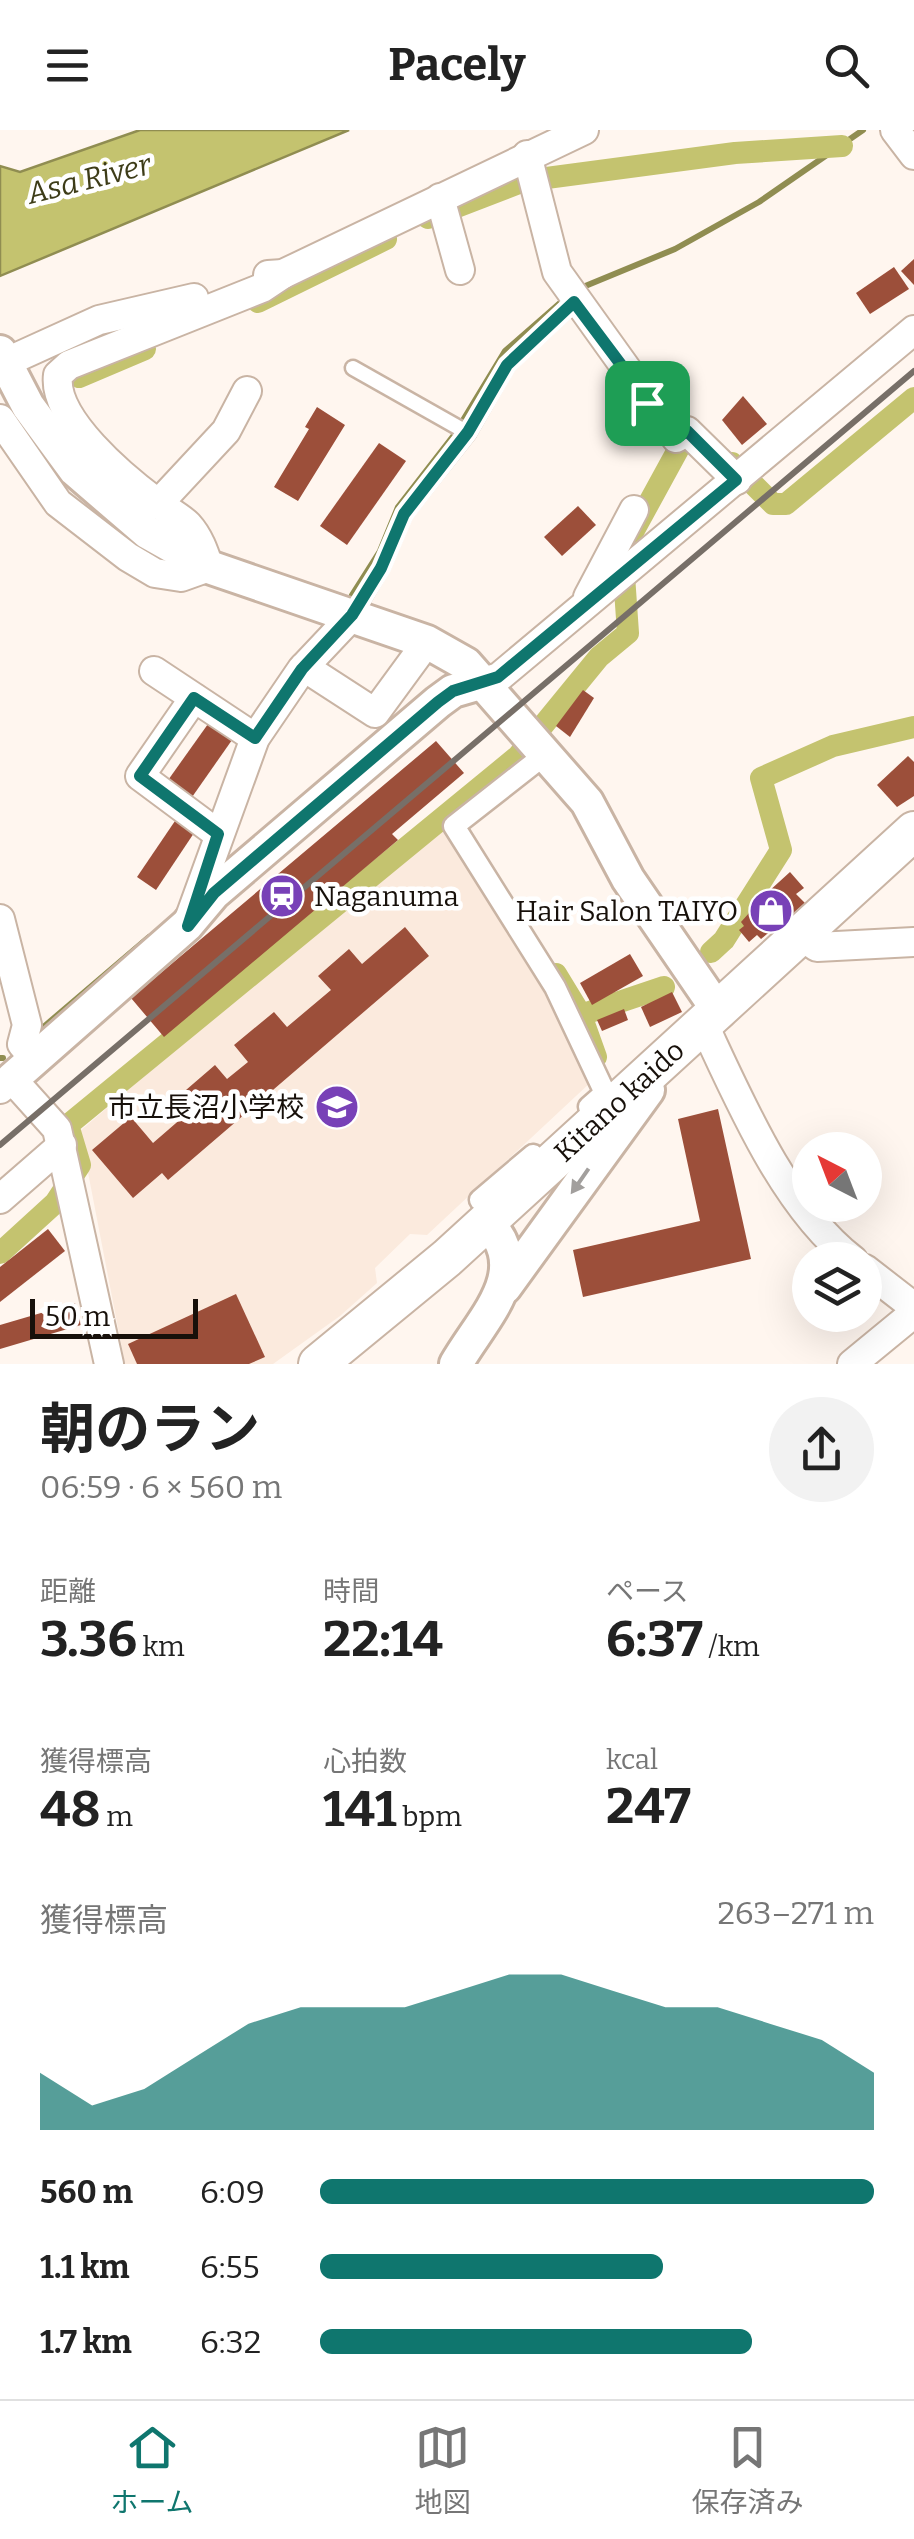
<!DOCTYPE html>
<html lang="ja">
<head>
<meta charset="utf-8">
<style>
  body { margin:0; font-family:Bitter,"Noto Sans JP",serif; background:#f2f2f2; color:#222; height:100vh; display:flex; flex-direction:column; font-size:38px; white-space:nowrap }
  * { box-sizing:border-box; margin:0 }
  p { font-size:32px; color:#767676 }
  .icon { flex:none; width:55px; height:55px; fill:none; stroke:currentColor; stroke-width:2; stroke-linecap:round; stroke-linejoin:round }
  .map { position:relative; height:1234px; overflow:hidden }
  .details { display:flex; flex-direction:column; background:#fff; flex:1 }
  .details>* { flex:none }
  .needle { width:65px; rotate:318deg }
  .fabs { position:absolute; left:792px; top:1002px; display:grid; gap:20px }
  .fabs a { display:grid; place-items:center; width:90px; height:90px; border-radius:50%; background:#fff; box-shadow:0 10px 40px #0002; font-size:50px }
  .scale { position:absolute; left:30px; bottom:25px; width:168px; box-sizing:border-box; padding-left:10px; border:5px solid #17100a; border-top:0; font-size:28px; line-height:35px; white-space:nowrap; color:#17100a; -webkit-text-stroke:8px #fff; paint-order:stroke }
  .pin { position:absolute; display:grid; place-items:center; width:85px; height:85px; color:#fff; margin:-42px; border-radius:20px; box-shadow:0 5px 15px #0006 }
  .round { display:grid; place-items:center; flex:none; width:105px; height:105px; border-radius:52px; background:#f2f2f2 }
  .head { display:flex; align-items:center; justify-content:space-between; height:170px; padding:0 40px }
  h1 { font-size:55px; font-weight:700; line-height:75px }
  .stats { display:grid; grid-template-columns:repeat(3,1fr); gap:15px; height:170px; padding:10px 40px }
  .stats div { display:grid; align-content:center }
  .stats b { font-size:50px; font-weight:700 }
  .stats small { font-size:28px; font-weight:400 }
  .stats p { font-size:28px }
  .chart { height:280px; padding:20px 40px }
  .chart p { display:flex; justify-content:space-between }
  .chart svg { width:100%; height:180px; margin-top:10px; fill:#0f766e; opacity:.7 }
  ul { padding:0 40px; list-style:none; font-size:32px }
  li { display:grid; grid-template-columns:160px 120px 1fr; align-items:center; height:75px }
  li i { height:25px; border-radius:12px; background:#0f766e }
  header { display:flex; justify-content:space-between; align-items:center; height:130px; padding:0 40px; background:#fff; font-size:45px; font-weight:700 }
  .tabs { display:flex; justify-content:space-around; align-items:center; height:140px; border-top:2px solid #e0e0e0; background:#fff; font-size:28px; color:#767676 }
  .tabs a { display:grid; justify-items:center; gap:5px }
  .tabs .on { color:#0f766e }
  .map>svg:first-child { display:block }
  .built { fill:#fbeadd }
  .water { fill:#c4c36f; stroke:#908d51; stroke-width:2.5 }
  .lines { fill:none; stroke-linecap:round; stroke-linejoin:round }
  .stream { stroke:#908d51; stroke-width:6 }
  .canal { stroke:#c4c36f; stroke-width:22 }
  .building { fill:#9c4f3a }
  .service-casing { stroke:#c9b4a4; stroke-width:19 }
  .pedestrian-casing { stroke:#c9b4a4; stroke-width:25 }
  .minor-casing { stroke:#c9b4a4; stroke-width:32 }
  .tertiary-casing { stroke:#c9b4a4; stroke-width:38 }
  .secondary-casing { stroke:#c9b4a4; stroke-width:42 }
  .service { stroke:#fff; stroke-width:14 }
  .pedestrian { stroke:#fff; stroke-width:20 }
  .minor { stroke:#fff; stroke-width:28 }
  .tertiary { stroke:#fff; stroke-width:32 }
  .secondary { stroke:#fff; stroke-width:38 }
  .rail { stroke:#776f68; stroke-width:6 }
  .oneway { fill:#a29f9d }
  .route-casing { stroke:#fff; stroke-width:20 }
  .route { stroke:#0f766e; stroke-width:12 }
  .labels { text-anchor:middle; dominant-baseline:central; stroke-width:9; stroke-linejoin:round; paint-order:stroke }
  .poi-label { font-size:28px; fill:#17100a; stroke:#fff; text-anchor:end }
  .street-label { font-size:28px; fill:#17100a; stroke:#fff }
  .water-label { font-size:30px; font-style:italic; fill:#3d3c18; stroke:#fff }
</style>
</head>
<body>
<header><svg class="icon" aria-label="menu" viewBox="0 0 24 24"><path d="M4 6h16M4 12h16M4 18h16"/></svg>Pacely<svg class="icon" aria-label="search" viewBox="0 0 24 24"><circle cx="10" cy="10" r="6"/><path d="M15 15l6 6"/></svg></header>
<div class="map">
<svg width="914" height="1234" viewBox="0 0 914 1234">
  <rect width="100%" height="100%" fill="#fff6ef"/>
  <polygon class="built" points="443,692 562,882 591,952 427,1105 410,1104 375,1138 377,1153 340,1186 273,1234 125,1234 80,1001"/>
  <polygon class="water" points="140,0 349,0 0,146 0,36 20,42"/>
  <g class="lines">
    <g class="stream">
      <polyline points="578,159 675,119 759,72 863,0"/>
      <polyline points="352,465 380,421 398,377 454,305 505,221 568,166"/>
      <polyline points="40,900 149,807"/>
      <polyline points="0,928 3,928"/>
    </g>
    <g class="canal">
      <polyline points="428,88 524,51 735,23 842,16"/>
      <polyline points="258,172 386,109"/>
      <polyline points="79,247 145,219"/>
      <polyline points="732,333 773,374 786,374 914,268"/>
      <polyline points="633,402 680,316 677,292"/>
      <polyline points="711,822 724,810 781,720 761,648 833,616 914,597"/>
      <polyline points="556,844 581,885 596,927"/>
      <polyline points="581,885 664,857"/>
      <polyline points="0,1123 55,1073 80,1035 68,995 518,626 599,527 628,503 623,431"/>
    </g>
  </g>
  <g class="building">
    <polygon points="914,129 914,155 901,141"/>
    <polygon points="894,137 909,159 870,184 856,163"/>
    <polygon points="743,266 767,294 742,315 722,290"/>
    <polygon points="317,277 345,295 298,371 274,357 309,299 305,297"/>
    <polygon points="379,313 406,331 347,415 320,396"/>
    <polygon points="578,376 596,395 562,426 544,407"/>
    <polygon points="583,560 594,568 570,607 556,596"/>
    <polygon points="208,594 232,610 190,670 166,653"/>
    <polygon points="436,611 464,643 392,704 398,710 164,907 131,868"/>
    <polygon points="908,626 914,632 914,666 897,677 877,655"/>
    <polygon points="177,688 196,700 156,760 137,747"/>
    <polygon points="790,742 804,758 796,764 805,773 790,786 768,762"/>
    <polygon points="765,765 777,778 765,787 774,798 761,809 757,805 749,812 739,800 744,796 741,792"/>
    <polygon points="405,797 429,826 168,1050 162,1043 133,1068 92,1020 131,987 153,1013 198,974 186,960 215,935 227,949 248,932 234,915 274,882 287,897 331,860 318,846 349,819 362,834"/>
    <polygon points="630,824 643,846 592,875 580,853"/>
    <polygon points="672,862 682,882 650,897 641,877"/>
    <polygon points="624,879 628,890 602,901 597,890"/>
    <polygon points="718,979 751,1129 583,1167 573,1120 700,1091 678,989"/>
    <polygon points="48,1099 65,1121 0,1172 0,1137"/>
    <polygon points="236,1164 265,1227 249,1234 137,1234 128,1214"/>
    <polygon points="75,1173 81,1195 0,1219 0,1195"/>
  </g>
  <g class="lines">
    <defs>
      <g id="service">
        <polyline points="353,238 468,303"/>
        <polyline points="353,485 381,438 404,384 468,303 507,235 574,172"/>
      </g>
      <g id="pedestrian">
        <polyline points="547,623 454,696 555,857 605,963 589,977"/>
        <polyline points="480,1070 533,1025"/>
      </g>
      <g id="minor">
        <polyline points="895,0 914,25"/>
        <polyline points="527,25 557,142 676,308 687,301 737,350"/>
        <polyline points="440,68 460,140"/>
        <polyline points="268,145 283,144 584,0"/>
        <polyline points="0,235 99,190 194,168"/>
        <path d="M0,289l58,84 70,54 27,16 26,4 28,-10c-5,-15 -10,-30 -21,-42 -9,-9 -22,-15 -32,-23 -32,-24 -104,-83 -98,-127l11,-10 193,-77 21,-14"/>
        <polyline points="158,374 226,301 247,261"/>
        <polyline points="588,467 634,380"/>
        <polyline points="304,537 375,583 427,512"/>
        <polyline points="154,541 255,608"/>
        <polyline points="484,552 499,547 914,200"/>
        <polyline points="194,568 140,646 218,704"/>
        <polyline points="190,787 255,608 302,539 353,485"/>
        <polyline points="0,789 27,895 22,914 35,929"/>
        <polyline points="801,806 817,817 914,812"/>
        <path d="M704,895c36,77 81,183 149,235"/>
        <polyline points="0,959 12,949 57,999 109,1234"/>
        <polyline points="0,1069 62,1015"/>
        <polyline points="865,1139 914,1177"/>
        <polyline points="852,1234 914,1183"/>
      </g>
      <g id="tertiary">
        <polyline points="0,222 28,276 75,340 147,402 209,437 427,512 466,534 587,672 628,749 719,882"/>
        <polyline points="12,949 187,795 214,763 438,572 453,561 484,552"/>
        <polyline points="505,1157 648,960"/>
        <path d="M456,1234c27,-47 78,-92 31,-142"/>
      </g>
      <g id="secondary">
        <path id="s1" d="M318,1234l129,-106 467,-427"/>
      </g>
    </defs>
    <use href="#service" class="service-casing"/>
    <use href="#pedestrian" class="pedestrian-casing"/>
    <use href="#minor" class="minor-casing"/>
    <use href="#tertiary" class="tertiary-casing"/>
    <use href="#secondary" class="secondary-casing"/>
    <use href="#service" class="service"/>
    <use href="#pedestrian" class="pedestrian"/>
    <use href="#minor" class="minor"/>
    <use href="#tertiary" class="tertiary"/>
    <use href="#secondary" class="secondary"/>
    <polyline class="rail" points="0,1015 914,241"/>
  </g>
  <defs><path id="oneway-solid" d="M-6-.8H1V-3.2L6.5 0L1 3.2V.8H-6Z" transform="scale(2.5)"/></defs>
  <use class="oneway" href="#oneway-solid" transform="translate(580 1051) rotate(125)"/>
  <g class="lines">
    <defs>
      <polygon id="route" points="574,172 676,308 687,301 736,350 498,547 453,561 438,572 214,763 188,796 218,704 140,646 194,568 255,608 302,539 352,485 381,438 404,384 468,302 507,235"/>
    </defs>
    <use href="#route" class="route-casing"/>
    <use href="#route" class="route"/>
  </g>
  <defs>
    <symbol id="station-disc" viewBox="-11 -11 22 22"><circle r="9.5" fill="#7841b7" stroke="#fff"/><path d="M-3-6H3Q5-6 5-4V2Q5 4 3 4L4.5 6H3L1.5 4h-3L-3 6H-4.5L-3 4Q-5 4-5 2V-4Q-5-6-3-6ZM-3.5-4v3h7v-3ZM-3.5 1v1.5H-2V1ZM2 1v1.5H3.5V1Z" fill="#fff"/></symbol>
    <symbol id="shop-disc" viewBox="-11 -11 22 22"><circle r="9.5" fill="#7841b7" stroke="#fff"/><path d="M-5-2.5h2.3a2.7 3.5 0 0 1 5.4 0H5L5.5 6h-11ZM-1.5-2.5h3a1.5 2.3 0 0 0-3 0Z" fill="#fff"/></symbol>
    <symbol id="school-disc" viewBox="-11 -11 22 22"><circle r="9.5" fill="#7841b7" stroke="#fff"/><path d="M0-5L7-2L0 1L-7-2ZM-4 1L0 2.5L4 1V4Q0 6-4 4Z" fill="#fff"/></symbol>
  </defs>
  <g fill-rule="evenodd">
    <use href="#station-disc" x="257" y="741" width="50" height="50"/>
    <use href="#shop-disc" x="746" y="756" width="50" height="50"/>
    <use href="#school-disc" x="312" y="952" width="50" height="50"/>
  </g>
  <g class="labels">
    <g class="poi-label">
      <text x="314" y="766" text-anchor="start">Naganuma</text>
      <text x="738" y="781">Hair Salon TAIYO</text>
      <text x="304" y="977">市立長沼小学校</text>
    </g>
    <g class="street-label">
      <text stroke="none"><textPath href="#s1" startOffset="400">Kitano kaido</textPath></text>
    </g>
    <g class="water-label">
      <text transform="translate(89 49) rotate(-14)">Asa River</text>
    </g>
  </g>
</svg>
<div class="fabs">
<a><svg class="needle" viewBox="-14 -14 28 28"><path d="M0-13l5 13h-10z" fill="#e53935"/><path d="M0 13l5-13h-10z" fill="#767676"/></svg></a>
<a><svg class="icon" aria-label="layers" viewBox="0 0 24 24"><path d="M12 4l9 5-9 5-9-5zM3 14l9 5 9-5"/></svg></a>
</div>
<div class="scale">50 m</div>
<div class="pin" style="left:647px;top:273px;background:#1e9e55"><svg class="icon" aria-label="arrive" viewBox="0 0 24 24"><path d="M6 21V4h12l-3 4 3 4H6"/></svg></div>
</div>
<section class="details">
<div class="head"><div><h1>朝のラン</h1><p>06:59 · 6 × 560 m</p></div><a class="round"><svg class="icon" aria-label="share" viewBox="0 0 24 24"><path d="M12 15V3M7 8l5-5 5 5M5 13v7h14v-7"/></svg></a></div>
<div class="stats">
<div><p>距離</p><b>3.36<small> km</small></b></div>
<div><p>時間</p><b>22:14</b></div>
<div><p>ペース</p><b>6:37<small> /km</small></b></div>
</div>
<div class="stats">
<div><p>獲得標高</p><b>48<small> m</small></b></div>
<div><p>心拍数</p><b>141<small> bpm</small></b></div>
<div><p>kcal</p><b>247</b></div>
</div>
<div class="chart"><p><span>獲得標高</span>263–271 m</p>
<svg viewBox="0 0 160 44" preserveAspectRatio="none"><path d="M0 44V30L10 38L20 34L30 26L40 18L50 14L60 14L70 14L80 10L90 6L100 6L110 10L120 14L130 14L140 18L150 22L160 30V44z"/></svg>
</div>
<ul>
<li><b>560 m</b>6:09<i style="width:100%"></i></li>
<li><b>1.1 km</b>6:55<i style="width:62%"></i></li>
<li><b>1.7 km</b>6:32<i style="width:78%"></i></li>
</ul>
</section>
<nav class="tabs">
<a class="on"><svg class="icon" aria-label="home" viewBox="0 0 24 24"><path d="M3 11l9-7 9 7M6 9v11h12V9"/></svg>ホーム</a>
<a><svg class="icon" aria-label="map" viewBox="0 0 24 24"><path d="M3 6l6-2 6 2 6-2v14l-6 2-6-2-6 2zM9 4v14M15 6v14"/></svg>地図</a>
<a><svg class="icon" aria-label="saved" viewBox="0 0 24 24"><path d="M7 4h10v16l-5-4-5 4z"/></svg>保存済み</a>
</nav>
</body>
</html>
